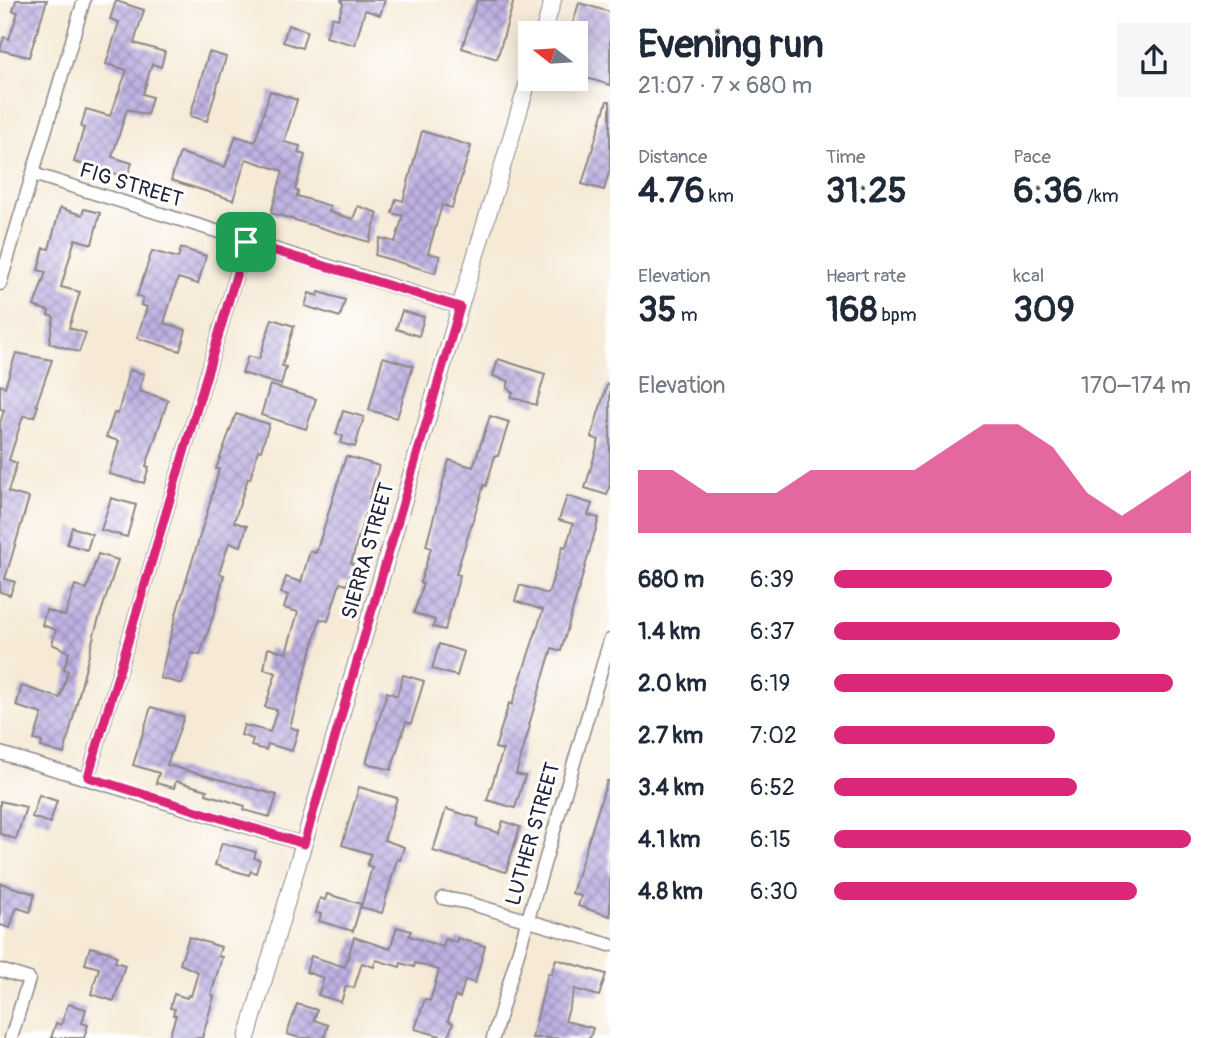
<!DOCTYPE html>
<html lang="en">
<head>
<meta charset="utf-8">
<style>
  body { margin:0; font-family:Pangolin,sans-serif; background:#f6f6f7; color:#1f2937; height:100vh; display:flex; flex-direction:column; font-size:26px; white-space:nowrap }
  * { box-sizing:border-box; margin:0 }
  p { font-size:23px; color:#747a83 }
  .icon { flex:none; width:38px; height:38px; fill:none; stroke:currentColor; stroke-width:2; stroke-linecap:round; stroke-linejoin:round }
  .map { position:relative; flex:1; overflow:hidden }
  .details { display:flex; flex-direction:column; background:#fff; width:609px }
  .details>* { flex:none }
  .needle { width:46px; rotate:287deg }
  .tools { position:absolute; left:518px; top:21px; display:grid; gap:14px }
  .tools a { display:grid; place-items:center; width:70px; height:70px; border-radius:0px; background:#fff; box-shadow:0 4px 18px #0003; font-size:35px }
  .pin { position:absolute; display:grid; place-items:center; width:60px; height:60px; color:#fff; margin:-30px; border-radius:14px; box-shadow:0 4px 10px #0006 }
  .round { display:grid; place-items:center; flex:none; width:74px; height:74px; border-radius:0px; background:#f6f6f7 }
  .headline { display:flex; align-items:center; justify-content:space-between; height:119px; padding:0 28px }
  h1 { font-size:38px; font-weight:800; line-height:52px }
  .stats { display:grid; grid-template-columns:repeat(3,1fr); gap:10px; height:119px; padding:7px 28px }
  .stats div { display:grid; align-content:center }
  .stats b { font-size:35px; font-weight:800 }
  .stats small { font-size:19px; font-weight:400 }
  .stats p { font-size:19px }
  .chart { height:196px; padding:14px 28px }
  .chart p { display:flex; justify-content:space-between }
  .chart svg { width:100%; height:126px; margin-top:7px; fill:#db2777; opacity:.7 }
  ul { padding:0 28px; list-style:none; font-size:23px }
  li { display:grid; grid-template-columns:112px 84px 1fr; align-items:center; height:52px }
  li i { height:18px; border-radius:9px; background:#db2777 }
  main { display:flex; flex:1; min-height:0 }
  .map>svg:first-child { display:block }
  .building { fill:url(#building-cross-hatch) }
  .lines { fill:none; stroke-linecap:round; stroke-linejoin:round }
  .minor-casing { stroke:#8c8688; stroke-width:15 }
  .tertiary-casing { stroke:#8c8688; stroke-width:18 }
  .minor { stroke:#fff; stroke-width:12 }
  .tertiary { stroke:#fff; stroke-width:16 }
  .route-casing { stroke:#fff; stroke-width:14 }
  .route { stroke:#db2777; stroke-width:9 }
  .labels { text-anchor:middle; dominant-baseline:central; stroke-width:6; stroke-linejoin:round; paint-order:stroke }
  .street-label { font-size:21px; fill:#22223b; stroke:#fff }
</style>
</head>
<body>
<main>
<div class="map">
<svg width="610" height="1038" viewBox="0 0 610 1038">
  <defs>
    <pattern id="building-cross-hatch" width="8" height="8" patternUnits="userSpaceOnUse" patternTransform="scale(1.75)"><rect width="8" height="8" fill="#beb1e2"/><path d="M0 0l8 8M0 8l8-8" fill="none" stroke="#9a90b8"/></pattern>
  </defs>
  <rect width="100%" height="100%" fill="#fff"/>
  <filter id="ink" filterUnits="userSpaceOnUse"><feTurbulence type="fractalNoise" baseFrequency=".0143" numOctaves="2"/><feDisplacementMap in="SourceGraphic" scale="14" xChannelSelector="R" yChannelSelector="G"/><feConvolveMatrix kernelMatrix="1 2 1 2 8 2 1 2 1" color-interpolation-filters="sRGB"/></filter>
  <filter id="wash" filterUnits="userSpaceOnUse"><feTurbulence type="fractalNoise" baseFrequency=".00686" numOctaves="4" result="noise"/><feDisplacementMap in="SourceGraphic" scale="28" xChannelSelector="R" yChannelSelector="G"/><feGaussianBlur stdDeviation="1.57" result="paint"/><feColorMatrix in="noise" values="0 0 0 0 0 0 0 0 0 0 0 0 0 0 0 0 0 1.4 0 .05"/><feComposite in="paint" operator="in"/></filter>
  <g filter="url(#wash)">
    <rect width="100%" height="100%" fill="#f6ead6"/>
    <g id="blocks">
      <g class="building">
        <polygon points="16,0 47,0 29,57 0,50 4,37 9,39 18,12 13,11"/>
        <polygon points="341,0 385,0 380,15 365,10 355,45 326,37 332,17 338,19 343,4"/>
        <polygon points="477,0 514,0 497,59 462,48"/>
        <polygon points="116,1 144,10 134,43 165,52 161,67 152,64 143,94 152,97 147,115 127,109 112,157 132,163 127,177 74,162 84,128 81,127 86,109 110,116 127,70 106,64 119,22 110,19"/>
        <polygon points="579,3 610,12 610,85 576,75 576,33 570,33"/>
        <polygon points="288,25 307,31 302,48 283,42"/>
        <polygon points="209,52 226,57 207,121 190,116"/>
        <polygon points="270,91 297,100 284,142 300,146 298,153 305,155 295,190 298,191 297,196 330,206 329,212 353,219 358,206 378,213 369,242 271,213 283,171 246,159 233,200 171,180 179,155 181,153 225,167 236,136 255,142"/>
        <polygon points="607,101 610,101 610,169 604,190 582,184"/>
        <polygon points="422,131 471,146 452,208 442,205 428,253 440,256 435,273 375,255 380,238 395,242 403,216 392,213 396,199 403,201"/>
        <polygon points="60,208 82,215 84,209 100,213 92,244 75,239 61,287 80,292 69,328 86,333 79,352 49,343 54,317 48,315 49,311 34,306 46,272 38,270 44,248 49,249"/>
        <polygon points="181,248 206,256 198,284 178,278 164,323 186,330 180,351 137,338 147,307 141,305 143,297 137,296 152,251 178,258"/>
        <polygon points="319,292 345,300 340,317 305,306 309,293 318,296"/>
        <polygon points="402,311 424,317 419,336 396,329"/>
        <polygon points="272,319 294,326 282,366 286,367 281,385 242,373 248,356 259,359"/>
        <polygon points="16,353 52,360 36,405 38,406 34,417 23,416 9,460 17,463 8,492 29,498 5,579 15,582 10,595 0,592 0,423 4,410 0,409 0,385 5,387"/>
        <polygon points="383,357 413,366 397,418 369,410"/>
        <polygon points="498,359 545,374 536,405 511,397 513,393 507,388 509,381 493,376"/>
        <polygon points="129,370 144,374 139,391 168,400 146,466 149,467 144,483 109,474 119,441 106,437 114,413 118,414"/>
        <polygon points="270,385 316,399 306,429 261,415"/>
        <polygon points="607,385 610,385 610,484 607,495 585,488 599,440 591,437"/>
        <polygon points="343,411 364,417 355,447 341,443 343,436 336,434"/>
        <polygon points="236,414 269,424 261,451 258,450 250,479 248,478 234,522 247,526 241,546 229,543 219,573 224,575 215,611 200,655 192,653 182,684 160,678 177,611 209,506 219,469 216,469"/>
        <polygon points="490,416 509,422 498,456 495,456 486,486 484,485 456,574 460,575 445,630 433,627 435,620 414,613 423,584 420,583 431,548 426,546 449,460 473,467"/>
        <polygon points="346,456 379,466 369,498 373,499 368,516 365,515 351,563 353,564 347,585 340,583 328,621 320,619 290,727 298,730 292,751 268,744 266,750 251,746 253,739 241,735 244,725 270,732 277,710 265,707 276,673 264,669 268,648 286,653 298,612 284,608 288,595 281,593 286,577 301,582 310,551 316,553"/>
        <polygon points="567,496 592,504 588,515 599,518 561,651 552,648 529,725 530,726 516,774 525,776 515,808 487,800 503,750 495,748 509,703 512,705 543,610 515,601 520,585 548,594 563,546 566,547 573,524 559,520"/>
        <polygon points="111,498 136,505 127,537 101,530"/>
        <polygon points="72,527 92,534 87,550 67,544"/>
        <polygon points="98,554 118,560 95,631 64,754 41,747 42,742 34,740 42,714 16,706 22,686 60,698 68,671 64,669 69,652 52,644 56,630 42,625 46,610 65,616 75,585 87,589"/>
        <polygon points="439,644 464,652 457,676 432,669"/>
        <polygon points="403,675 424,681 411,724 406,722 391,770 366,763 387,692 397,696"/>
        <polygon points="151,707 184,717 167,765 277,795 270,817 244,810 245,806 206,794 207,790 176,781 174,788 156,783 159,773 133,765"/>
        <polygon points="607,781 610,781 610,916 578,906 581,896 572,893"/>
        <polygon points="359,787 397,798 384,840 404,847 400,860 397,859 382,913 361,907 372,867 367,865 371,854 342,845"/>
        <polygon points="39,795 57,801 50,823 32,817"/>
        <polygon points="0,801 26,807 16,839 0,834"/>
        <polygon points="446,809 479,819 477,826 499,833 503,821 520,827 506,872 433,851"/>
        <polygon points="222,843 256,852 254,858 260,860 256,873 251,871 249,875 215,865"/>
        <polygon points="0,883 35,894 30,912 18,908 16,909 10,928 0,925"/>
        <polygon points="327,894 361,904 353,931 319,921 321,914 316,913 320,898 325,900"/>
        <polygon points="397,927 411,931 409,936 443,947 445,939 457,942 457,938 485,946 475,983 465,980 460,998 455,996 448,1021 453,1023 448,1038 415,1029 425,999 430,1001 439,970 415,963 414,967 401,963 400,967 376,960 374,967 362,963 354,988 346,986 341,1002 318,995 324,978 306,972 311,956 345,967 354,937 390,949"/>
        <polygon points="189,937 221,947 218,956 222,957 211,995 214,996 202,1038 169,1038 176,1015 173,1015 175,1009 170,1008 174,994 187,998 188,995 191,996 198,972 180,964"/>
        <polygon points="90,947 109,952 117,957 115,962 125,965 114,1001 91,994 99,968 85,964"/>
        <polygon points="556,959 606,974 599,996 575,989 565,1021 593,1028 590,1038 532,1038 548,973 551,974"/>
        <polygon points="68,1004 86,1009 82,1023 88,1025 84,1038 51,1038 56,1023 61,1025"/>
        <polygon points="297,1004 317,1010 314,1020 328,1025 324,1038 300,1038 287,1034"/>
      </g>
    </g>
  </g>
  <g filter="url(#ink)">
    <use href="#blocks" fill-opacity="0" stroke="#8c8688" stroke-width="2"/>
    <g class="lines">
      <defs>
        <g id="minor">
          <polyline points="33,174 460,307"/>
          <polyline points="0,284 84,0"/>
          <polyline points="0,753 304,844"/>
          <polyline points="88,777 246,242"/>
          <polyline points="443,898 465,902 610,945"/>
          <polyline points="0,970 29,979 11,1038"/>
          <polyline points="493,1038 610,640"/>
        </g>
        <g id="tertiary">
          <polyline points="543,33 553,0"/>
          <polyline points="247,1038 460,307 530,75"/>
        </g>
      </defs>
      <use href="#minor" class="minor-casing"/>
      <use href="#tertiary" class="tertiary-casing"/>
      <use href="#minor" class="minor"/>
      <use href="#tertiary" class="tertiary"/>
    </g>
  </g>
  <g class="lines" filter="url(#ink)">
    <defs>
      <polygon id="route" points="246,242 460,307 304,844 88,777"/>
    </defs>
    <use href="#route" class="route-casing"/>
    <use href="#route" class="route"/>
  </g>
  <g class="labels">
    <g class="street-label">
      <text transform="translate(131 185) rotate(17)">FIG STREET</text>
      <text transform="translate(368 551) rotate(-74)">SIERRA STREET</text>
      <text transform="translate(533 834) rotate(-74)">LUTHER STREET</text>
    </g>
  </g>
</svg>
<div class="tools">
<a><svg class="needle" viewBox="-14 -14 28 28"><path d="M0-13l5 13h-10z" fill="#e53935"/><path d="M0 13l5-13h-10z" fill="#747a83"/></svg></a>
</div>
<div class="pin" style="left:246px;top:242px;background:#1e9e55"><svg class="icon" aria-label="arrive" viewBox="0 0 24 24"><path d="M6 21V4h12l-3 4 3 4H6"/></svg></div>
</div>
<section class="details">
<div class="headline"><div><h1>Evening run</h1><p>21:07 · 7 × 680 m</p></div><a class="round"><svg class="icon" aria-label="share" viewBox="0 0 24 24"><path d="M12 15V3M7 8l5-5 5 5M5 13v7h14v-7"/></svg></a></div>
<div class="stats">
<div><p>Distance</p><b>4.76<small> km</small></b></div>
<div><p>Time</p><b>31:25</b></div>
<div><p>Pace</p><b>6:36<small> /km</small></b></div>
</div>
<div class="stats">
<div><p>Elevation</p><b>35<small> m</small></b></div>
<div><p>Heart rate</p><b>168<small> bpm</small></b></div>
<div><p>kcal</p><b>309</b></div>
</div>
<div class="chart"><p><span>Elevation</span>170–174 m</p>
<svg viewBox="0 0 160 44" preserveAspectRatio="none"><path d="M0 44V22L10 22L20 30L30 30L40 30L50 22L60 22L70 22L80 22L90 14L100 6L110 6L120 14L130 30L140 38L150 30L160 22V44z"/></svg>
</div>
<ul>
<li><b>680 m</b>6:39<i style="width:78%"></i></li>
<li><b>1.4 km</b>6:37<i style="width:80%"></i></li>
<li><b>2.0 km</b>6:19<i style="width:95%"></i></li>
<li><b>2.7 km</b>7:02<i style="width:62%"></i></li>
<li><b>3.4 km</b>6:52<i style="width:68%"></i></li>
<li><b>4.1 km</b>6:15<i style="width:100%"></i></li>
<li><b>4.8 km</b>6:30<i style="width:85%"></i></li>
</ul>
</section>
</main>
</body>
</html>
